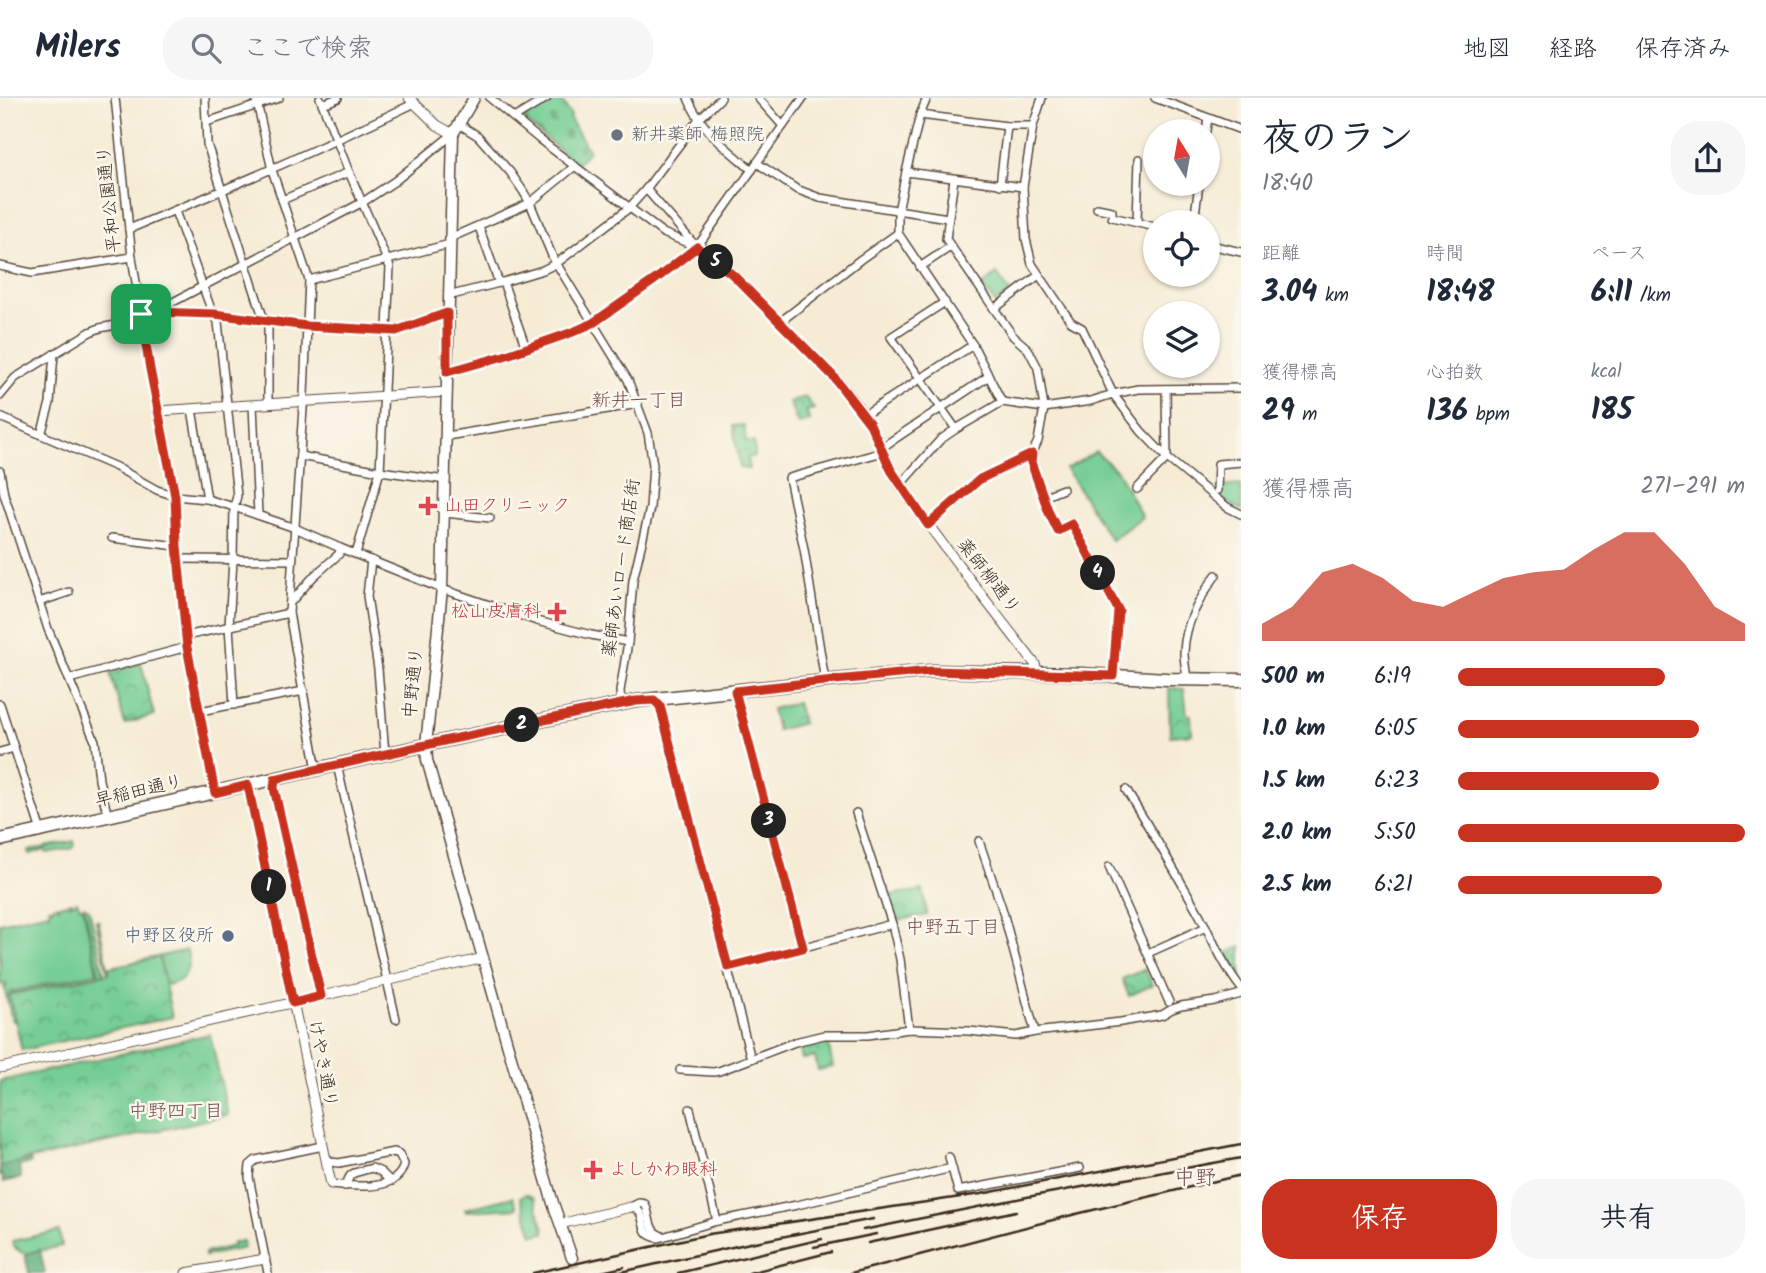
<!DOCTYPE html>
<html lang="ja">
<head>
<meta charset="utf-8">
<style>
  body { margin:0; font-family:Kalam,"Klee One",sans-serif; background:#f6f6f7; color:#1f2937; height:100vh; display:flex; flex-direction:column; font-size:26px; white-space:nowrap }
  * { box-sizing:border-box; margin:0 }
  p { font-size:23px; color:#747a83 }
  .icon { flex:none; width:38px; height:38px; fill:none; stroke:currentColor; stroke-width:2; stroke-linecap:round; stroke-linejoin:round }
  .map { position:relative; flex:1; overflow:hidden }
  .drawer { display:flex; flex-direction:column; background:#fff; width:525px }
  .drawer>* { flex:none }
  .needle { width:46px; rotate:349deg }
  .tools { position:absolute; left:1143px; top:21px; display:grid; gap:14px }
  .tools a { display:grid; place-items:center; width:77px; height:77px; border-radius:50%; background:#fff; box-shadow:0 2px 5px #0004; font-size:35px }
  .pin { position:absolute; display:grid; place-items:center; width:60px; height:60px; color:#fff; margin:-30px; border-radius:14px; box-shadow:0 4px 10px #0006 }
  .km { position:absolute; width:35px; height:35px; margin:-18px; border-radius:50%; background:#222; color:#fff; font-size:19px; line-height:35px; text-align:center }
  .round { display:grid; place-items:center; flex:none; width:74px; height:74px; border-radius:28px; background:#f6f6f7 }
  .head { display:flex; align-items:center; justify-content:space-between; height:119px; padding:0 21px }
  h1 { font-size:38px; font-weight:700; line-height:52px }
  .stats { display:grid; grid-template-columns:repeat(3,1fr); gap:10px; height:119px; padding:7px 21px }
  .stats div { display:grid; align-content:center }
  .stats b { font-size:30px; font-weight:700 }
  .stats small { font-size:19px; font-weight:400 }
  .stats p { font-size:19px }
  .chart { height:196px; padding:14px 21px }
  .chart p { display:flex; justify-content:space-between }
  .chart svg { width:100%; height:126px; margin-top:7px; fill:#c8321e; opacity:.7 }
  .action { display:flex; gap:14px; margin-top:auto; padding:14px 21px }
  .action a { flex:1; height:80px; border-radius:28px; background:#c8321e; color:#fff; font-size:28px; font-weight:700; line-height:80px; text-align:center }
  .action a+a { background:#f6f6f7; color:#1f2937 }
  ul { padding:0 21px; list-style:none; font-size:23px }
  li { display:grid; grid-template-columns:112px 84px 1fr; align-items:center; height:52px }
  li i { height:18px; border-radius:9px; background:#c8321e }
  header { display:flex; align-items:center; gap:42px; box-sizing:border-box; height:98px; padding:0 35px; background:#fff; border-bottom:2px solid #e0e1e3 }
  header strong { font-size:33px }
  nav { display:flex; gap:38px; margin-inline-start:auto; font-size:24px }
  .search { width:490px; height:63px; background:#f6f6f7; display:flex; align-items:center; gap:18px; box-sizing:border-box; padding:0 24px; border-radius:28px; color:#747a83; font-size:26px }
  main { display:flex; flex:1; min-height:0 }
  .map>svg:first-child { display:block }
  .green { fill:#76ce94; stroke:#587c59; stroke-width:2 }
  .forest { fill:url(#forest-firs); stroke:#4e6e4e; stroke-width:2 }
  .cemetery { fill:url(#cemetery-stones); stroke:#587c59; stroke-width:2 }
  .park { fill:url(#park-crowns); stroke:#587c59; stroke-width:2 }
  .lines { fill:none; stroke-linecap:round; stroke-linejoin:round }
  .secondary-tunnel { stroke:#d1c5b1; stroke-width:10; stroke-dasharray:10 5; stroke-linecap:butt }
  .minor-casing { stroke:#57473a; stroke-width:10 }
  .tertiary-casing { stroke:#57473a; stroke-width:11 }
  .secondary-casing { stroke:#57473a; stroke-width:13 }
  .primary-casing { stroke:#57473a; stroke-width:15 }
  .minor { stroke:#fff; stroke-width:7 }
  .tertiary { stroke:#fff; stroke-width:9 }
  .secondary { stroke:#fff; stroke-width:10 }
  .primary { stroke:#fff; stroke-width:12 }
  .rail { stroke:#3b2a1e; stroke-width:2.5 }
  .route-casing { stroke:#fff; stroke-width:14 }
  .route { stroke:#c8321e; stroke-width:9 }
  .worship-dot { fill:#6b7280; stroke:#fbf7ec; stroke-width:2.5 }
  .health-dot { fill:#e0444e; stroke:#fbf7ec; stroke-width:2.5 }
  .service-dot { fill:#5c6f8a; stroke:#fbf7ec; stroke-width:2.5 }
  .labels { text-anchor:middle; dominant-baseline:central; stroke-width:5; stroke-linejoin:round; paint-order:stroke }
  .worship-label { font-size:18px; fill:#5b616d; stroke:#fbf7ec; text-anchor:start }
  .street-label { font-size:18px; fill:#3b2a1e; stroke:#fbf7ec }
  .health-label { font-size:18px; fill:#be3a42; stroke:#fbf7ec; text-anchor:start }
  .service-label { font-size:18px; fill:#4e5e75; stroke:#fbf7ec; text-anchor:end }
  .neighbourhood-label { font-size:19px; fill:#764f52; stroke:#fbf7ec }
  .quarter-label { font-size:21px; fill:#764f52; stroke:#fbf7ec }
</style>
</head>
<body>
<header>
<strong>Milers</strong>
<div class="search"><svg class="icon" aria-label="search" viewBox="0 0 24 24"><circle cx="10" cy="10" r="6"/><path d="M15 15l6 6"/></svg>ここで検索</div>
<nav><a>地図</a><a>経路</a><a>保存済み</a></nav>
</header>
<main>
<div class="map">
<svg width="1241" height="1175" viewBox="0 0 1241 1175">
  <defs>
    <pattern id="forest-firs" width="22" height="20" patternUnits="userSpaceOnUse" patternTransform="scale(1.75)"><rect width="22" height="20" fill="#60b17e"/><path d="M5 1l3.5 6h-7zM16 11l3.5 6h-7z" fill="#509067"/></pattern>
    <pattern id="cemetery-stones" width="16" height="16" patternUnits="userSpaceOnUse" patternTransform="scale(1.75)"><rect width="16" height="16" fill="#76ce94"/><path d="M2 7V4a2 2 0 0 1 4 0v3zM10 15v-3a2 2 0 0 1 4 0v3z" fill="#62a778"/></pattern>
    <pattern id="park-crowns" width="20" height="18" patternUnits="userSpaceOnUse" patternTransform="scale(1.75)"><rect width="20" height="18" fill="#76ce94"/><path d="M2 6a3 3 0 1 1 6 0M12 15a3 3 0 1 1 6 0" fill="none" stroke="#62a778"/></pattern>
  </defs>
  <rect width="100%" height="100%" fill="#fbf7ec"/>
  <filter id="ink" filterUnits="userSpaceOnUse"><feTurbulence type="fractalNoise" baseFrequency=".0143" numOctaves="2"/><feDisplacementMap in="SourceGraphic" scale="14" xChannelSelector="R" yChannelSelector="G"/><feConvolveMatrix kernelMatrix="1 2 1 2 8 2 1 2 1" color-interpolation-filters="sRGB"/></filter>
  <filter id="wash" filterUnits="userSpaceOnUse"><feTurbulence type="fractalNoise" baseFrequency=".00686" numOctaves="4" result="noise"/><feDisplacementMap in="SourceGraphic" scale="28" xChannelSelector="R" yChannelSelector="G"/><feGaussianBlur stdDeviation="1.57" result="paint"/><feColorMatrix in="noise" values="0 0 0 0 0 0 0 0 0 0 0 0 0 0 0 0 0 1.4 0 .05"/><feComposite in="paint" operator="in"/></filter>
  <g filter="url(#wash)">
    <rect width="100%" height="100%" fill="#f6ecd6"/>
    <g class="green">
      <polygon points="1096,354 1117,373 1142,419 1111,442 1066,371"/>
      <polygon points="74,743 75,747 73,750 47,755 45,752 29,756 28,753"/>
      <polygon points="77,803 80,809 83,809 97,875 11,894 12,896 36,891 14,918 15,923 12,923 4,888 6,888 6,885 0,886 0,825 48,814 50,816 49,809 53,811 53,808 57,807 59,809 59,807 69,805 70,807 72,806 71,804 75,805"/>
      <polygon points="84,808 89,811 104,876 99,877"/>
      <path d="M96,822h2l10,48 79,-18c4,19 -1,33 -22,35l-5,-23 -52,11z"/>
      <polygon points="526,1096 534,1100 544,1131 544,1135 533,1137 520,1099"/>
      <polygon points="513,1099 517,1110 466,1113 465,1111"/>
      <polygon points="59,1133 62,1148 25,1156 19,1153 18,1150 16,1151 15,1148 13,1149 12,1143"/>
      <polygon points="243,1143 244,1150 205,1158 205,1155 233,1148 233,1145"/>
    </g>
    <g class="forest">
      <polygon points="30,1061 31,1065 19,1068 21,1080 3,1084 2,1077 0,1077 0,1068"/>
      <polygon points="40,1152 45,1175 29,1175 25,1156"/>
    </g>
    <polygon class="cemetery" points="554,0 559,0 571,17 570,21 589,53 576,66 524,22 524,18"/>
    <g class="park">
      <polygon points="997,176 1010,194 995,205 982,188"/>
      <polygon points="805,299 814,311 806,313 810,323 798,326 789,304"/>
      <polygon points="744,327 746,344 754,344 755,358 747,360 749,371 740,370 733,328"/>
      <polygon points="1241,387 1241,412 1219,400 1219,389"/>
      <polygon points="141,565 154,617 125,626 110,575"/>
      <polygon points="1169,590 1184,591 1187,617 1191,617 1192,636 1170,638"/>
      <polygon points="797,605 803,625 777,632 772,611"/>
      <polygon points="923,792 927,817 893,823 885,798"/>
      <polygon points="1241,849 1241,889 1221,857"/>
      <polygon points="159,859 172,919 22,952 9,897 109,875 108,870"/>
      <polygon points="1145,871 1152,887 1129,898 1122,881"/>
      <polygon points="210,936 228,1017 0,1068 0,983"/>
      <polygon points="827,940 833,969 818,972 815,959 802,961 799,946"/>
    </g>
  </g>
  <g filter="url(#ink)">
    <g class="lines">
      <polyline class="secondary-tunnel" points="572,1160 576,1175"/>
      <defs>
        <g id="minor">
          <polyline points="115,0 132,159 141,216 150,271 175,398 177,448 187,549 215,695"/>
          <polyline points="205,0 207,46 264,222"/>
          <polyline points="256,0 272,72 309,182 304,296 289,515 317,672"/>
          <polyline points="320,0 349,74 390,169 380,373 356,456"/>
          <polyline points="490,0 539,41 663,135 697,149"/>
          <path d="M688,0c12,31 39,51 64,72"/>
          <polyline points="758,0 783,28"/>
          <polyline points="927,0 920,17 906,74 898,113 898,135 973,247 1002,304"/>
          <polyline points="1042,0 1033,28 1023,89 1026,141 1032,166 1071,224 1082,230 1113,296 1141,333 1167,360 1217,401 1227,409 1241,416"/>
          <polyline points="1155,0 1241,32"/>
          <polyline points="323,6 338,0"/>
          <polyline points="920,17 1007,28 1033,28"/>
          <polyline points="514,20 547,0"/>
          <polyline points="207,24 279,0"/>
          <polyline points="459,26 478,38 510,74 523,93 530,105 553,160 628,282 648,335 653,367 650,410 633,482 628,544 620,593 621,606"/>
          <polyline points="1206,33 1208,20"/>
          <polyline points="757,65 796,91 820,100 948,120"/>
          <polyline points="906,74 1023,89"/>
          <polyline points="954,81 946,141 1013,238 1028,251 1038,270 1044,310 1038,343 1032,356 1031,364 1049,415 1058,433 1072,426 1119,514 1118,513 1113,578"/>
          <polyline points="1000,87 1007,28"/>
          <polyline points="646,91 694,146"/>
          <polyline points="282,102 349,74"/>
          <polyline points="1097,110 1112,113 1112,119 1155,129"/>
          <polyline points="175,113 211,211 218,224 237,398 234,409 233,462 229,528 234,607"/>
          <polyline points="1137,124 1139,61"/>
          <polyline points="1194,124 1199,86"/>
          <polyline points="479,129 499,185"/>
          <path d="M129,131c97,-39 192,-81 286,-126"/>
          <polyline points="450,140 530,105 575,68"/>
          <polyline points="1208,144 1219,149 1241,154"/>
          <polyline points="0,168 32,175 132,159"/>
          <polyline points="920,169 950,149"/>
          <polyline points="309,182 450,146"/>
          <polyline points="503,184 526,250"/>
          <polyline points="448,198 503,184 543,172 557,165 629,110 646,91 698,22 721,0"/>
          <polyline points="994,211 1039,177"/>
          <polyline points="154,214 363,104 395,83 453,36"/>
          <polyline points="141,216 154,214 215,216 307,228 396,233 448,215"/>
          <polyline points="268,223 268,306"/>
          <polyline points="780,224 861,161 898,135"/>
          <polyline points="447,273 504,258 573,234 593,225 656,181 697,149 803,0"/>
          <polyline points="0,298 15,280 90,234 100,230 142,222"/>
          <polyline points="253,307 258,417"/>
          <polyline points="192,311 207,401"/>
          <polyline points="864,317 973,247"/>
          <polyline points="0,319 116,369 157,392 175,398 207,401 234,409 295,430 340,450 442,491 537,523 591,537 628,544"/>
          <polyline points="956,331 1002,304 1044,310 1091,303 1113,296 1138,291 1241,290"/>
          <polyline points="41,337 50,305 54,256"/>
          <polyline points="447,338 638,306"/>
          <polyline points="881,350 989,278"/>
          <polyline points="300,358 380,373 446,382"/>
          <polyline points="0,373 4,396 48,531 95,643 99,682 108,719"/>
          <polyline points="900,387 940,342 956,331 891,239 945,204"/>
          <polyline points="1137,391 1167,360 1166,291"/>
          <polyline points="1217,392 1218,366 1241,364"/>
          <polyline points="1043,399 1063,391"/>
          <polyline points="445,415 490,420"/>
          <polyline points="928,427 980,381 1032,356"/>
          <polyline points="112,440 177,448"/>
          <polyline points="178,461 292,462"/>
          <polyline points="371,462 367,498 378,571 385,656"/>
          <polyline points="39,504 69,494"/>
          <polyline points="290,505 314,478 339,456 340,450"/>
          <polyline points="186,538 289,515"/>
          <polyline points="69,581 187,549"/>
          <path d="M1187,581c-1,-9 -3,-18 -3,-27 1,-30 16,-54 32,-77"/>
          <polyline points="825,583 804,451 789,380 883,354"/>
          <polyline points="735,593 803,850"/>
          <polyline points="654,602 660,608 751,961"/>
          <polyline points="0,606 41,733"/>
          <polyline points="200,613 304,593"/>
          <polyline points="0,654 14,650"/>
          <polyline points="337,667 396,921"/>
          <polyline points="275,681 274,689 321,898"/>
          <path d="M1126,692c25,40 49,81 72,122 14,26 25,53 43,76"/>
          <polyline points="856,715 892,826 900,861 909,931"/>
          <polyline points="979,743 1002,810 1035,934"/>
          <polyline points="1109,769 1169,904"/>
          <polyline points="1148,855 1206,829"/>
          <polyline points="728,869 892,826"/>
          <polyline points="680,972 713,974 719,973 795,944 824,937 868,937 909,931 969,933 1016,938 1035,934 1121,924 1162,917 1172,911 1181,908 1215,903 1241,896"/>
          <polyline points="690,1011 717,1123"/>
          <path d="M326,1059l5,5 8,1 55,-11 5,2 5,10c-6,29 -51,22 -73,20"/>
          <polyline points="949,1059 952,1070"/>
          <polyline points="345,1088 350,1078 354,1075 372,1070 381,1074 389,1082 392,1083"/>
          <path d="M631,1109c20,4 3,28 28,31l58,-17 80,-16 155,-37 6,23 122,-23"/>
          <path d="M631,1109l8,-4 6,1c6,12 2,27 17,32"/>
          <polyline points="268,1175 249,1079 250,1067 256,1062 323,1048"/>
        </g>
        <g id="tertiary">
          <polyline points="409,0 437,27 453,36"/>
          <path d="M697,149l36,28 100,101c12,15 27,30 36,47 12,20 18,42 31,62 42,61 89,119 135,179l3,10"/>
          <polyline points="158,313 447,294"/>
          <polyline points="248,687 331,1086"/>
          <polyline points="0,970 309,901 484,860"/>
          <polyline points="560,1126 631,1109"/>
          <polyline points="186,1175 265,1161"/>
        </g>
        <polyline id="secondary" points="474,0 453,36 442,491 426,647 427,662 535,1044 553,1105 572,1160"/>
        <polyline id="primary" points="0,742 448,642 636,603 825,583 931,573 1080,576 1167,581 1241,582"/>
      </defs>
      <use href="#minor" class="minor-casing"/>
      <use href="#tertiary" class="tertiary-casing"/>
      <use href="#secondary" class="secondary-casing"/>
      <use href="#primary" class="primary-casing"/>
      <use href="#minor" class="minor"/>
      <use href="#tertiary" class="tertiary"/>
      <use href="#secondary" class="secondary"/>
      <use href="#primary" class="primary"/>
      <g class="rail">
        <polyline points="863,1132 1027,1099 1241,1060"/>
        <polyline points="868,1145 1016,1113"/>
        <polyline points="814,1149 876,1136"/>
        <polyline points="533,1175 709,1136 981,1096 1241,1046"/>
        <polyline points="597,1175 624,1169"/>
        <polyline points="617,1175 750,1145 873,1121"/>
        <polyline points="678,1175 822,1141"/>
        <polyline points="749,1175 831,1154"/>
        <polyline points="851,1175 1072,1117 1241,1077"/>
      </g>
    </g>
  </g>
  <g class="lines" filter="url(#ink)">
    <defs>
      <polygon id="route" points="697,149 733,177 833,278 870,326 891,372 928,427 980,381 1032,356 1031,364 1049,415 1058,433 1072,426 1119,513 1118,513 1113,578 931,573 825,583 735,593 803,850 728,869 660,608 654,602 636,603 448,642 275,681 274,690 321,898 293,905 248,687 215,695 187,549 177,448 175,398 150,271 141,216 154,214 215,216 307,228 396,233 447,215 447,274 504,258 573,234 593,225 656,181"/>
    </defs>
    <use href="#route" class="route-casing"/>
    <use href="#route" class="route"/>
  </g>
  <circle class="worship-dot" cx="617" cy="37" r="7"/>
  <g class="health-dot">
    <path d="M424.5 397.5h7v7h7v7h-7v7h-7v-7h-7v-7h7z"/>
    <path d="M553.5 503.5h7v7h7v7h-7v7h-7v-7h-7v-7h7z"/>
    <path d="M589.5 1061.5h7v7h7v7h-7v7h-7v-7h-7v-7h7z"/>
  </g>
  <circle class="service-dot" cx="228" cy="838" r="7"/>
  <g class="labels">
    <g class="worship-label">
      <text x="631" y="37">新井薬師 梅照院</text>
    </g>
    <g class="street-label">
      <text transform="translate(110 101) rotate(-96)">平和公園通り</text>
      <text transform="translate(622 470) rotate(-82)">薬師あいロード商店街</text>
      <text transform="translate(988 479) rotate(52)">薬師柳通り</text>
      <text transform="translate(414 585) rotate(-84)">中野通り</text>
      <text transform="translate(139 694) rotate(-13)">早稲田通り</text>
      <text transform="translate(322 966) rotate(79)">けやき通り</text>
    </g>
    <g class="health-label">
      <text x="444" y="408">山田クリニック</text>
      <text x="541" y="514" text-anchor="end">松山皮膚科</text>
      <text x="609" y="1072">よしかわ眼科</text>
    </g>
    <g class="service-label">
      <text x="214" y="838">中野区役所</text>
    </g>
    <g class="neighbourhood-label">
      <text x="639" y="303">新井一丁目</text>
      <text x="953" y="830">中野五丁目</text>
      <text x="176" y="1014">中野四丁目</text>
    </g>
    <g class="quarter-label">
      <text x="1195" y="1080">中野</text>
    </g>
  </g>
</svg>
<div class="tools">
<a><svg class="needle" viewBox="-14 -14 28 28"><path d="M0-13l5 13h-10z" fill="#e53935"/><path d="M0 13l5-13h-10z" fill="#747a83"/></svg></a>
<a><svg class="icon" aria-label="locate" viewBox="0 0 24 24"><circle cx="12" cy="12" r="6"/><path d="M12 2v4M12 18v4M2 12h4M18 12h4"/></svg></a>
<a><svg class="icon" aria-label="layers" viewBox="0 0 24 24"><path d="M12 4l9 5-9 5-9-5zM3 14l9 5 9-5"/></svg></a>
</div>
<div class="pin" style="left:141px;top:216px;background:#1e9e55"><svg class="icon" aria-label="arrive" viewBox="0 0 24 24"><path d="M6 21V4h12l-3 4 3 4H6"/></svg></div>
<b class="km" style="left:269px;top:789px">1</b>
<b class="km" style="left:522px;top:627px">2</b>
<b class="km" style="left:769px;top:723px">3</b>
<b class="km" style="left:1098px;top:475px">4</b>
<b class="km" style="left:716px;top:164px">5</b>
</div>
<section class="drawer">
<div class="head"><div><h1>夜のラン</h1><p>18:40</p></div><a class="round"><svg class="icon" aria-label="share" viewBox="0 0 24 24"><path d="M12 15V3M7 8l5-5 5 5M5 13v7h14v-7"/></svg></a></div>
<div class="stats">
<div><p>距離</p><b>3.04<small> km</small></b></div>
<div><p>時間</p><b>18:48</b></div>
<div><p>ペース</p><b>6:11<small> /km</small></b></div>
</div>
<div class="stats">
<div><p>獲得標高</p><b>29<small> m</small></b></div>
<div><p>心拍数</p><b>136<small> bpm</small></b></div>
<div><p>kcal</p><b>185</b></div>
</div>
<div class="chart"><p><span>獲得標高</span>271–291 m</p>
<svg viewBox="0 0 160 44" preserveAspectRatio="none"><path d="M0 44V38L10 32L20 20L30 17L40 22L50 30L60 32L70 27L80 22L90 20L100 19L110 12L120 6L130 6L140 17L150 32L160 38V44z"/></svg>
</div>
<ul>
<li><b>500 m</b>6:19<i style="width:72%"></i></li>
<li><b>1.0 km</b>6:05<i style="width:84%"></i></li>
<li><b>1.5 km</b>6:23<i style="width:70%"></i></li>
<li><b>2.0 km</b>5:50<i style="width:100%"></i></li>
<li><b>2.5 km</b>6:21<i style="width:71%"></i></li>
</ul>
<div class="action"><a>保存</a><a>共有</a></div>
</section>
</main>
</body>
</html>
